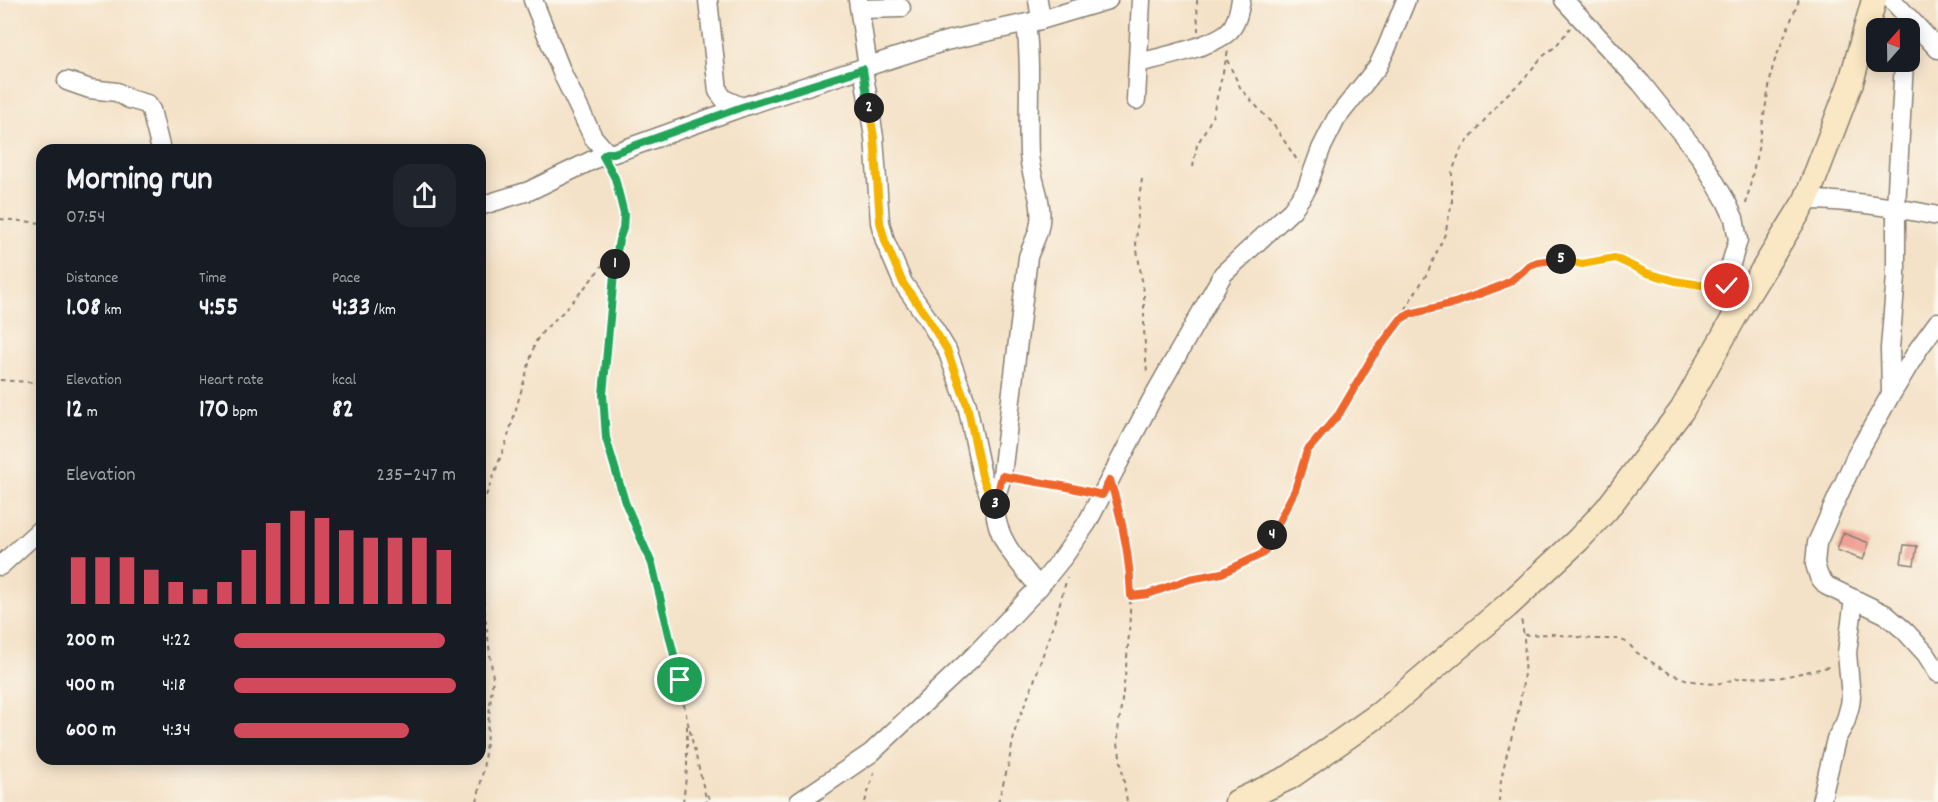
<!DOCTYPE html>
<html lang="en">
<head>
<meta charset="utf-8">
<style>
  body { margin:0; font-family:Dekko,sans-serif; background:#20242c; color:#f1f3f6; height:100vh; display:flex; flex-direction:column; font-size:22px; white-space:nowrap }
  * { box-sizing:border-box; margin:0 }
  p { font-size:20px; color:#9ea1a6 }
  .icon { flex:none; width:33px; height:33px; fill:none; stroke:currentColor; stroke-width:2; stroke-linecap:round; stroke-linejoin:round }
  .map { position:relative; flex:1; overflow:hidden }
  .side { position:absolute; left:36px; top:144px; width:450px; height:621px; display:flex; flex-direction:column; background:#171b24; border-radius:18px; box-shadow:0 3px 15px #0003 }
  .side>* { flex:none }
  .needle { width:39px; rotate:20deg }
  .tools { position:absolute; left:1866px; top:18px; display:grid; gap:12px }
  .tools a { display:grid; place-items:center; width:54px; height:54px; border-radius:12px; background:#171b24; box-shadow:0 3px 15px #0003; font-size:30px }
  .pin { position:absolute; display:grid; place-items:center; width:51px; height:51px; color:#fff; margin:-26px; border:3px solid #fff; border-radius:50%; box-shadow:0 2px 6px #0007 }
  .km { position:absolute; width:30px; height:30px; margin:-15px; border-radius:50%; background:#222; color:#fff; font-size:16px; line-height:30px; text-align:center }
  .round { display:grid; place-items:center; flex:none; width:63px; height:63px; border-radius:18px; background:#20242c }
  .head { display:flex; align-items:center; justify-content:space-between; height:102px; padding:0 30px }
  h1 { font-size:33px; font-weight:700; line-height:45px }
  .stats { display:grid; grid-template-columns:repeat(3,1fr); gap:9px; height:102px; padding:6px 30px }
  .stats div { display:grid; align-content:center }
  .stats b { font-size:26px; font-weight:700 }
  .stats small { font-size:16px; font-weight:400 }
  .stats p { font-size:16px }
  .chart { height:168px; padding:12px 30px }
  .chart p { display:flex; justify-content:space-between }
  .chart svg { width:100%; height:108px; margin-top:6px; stroke:#d1495b; stroke-width:6 }
  ul { padding:0 30px; list-style:none; font-size:20px }
  li { display:grid; grid-template-columns:96px 72px 1fr; align-items:center; height:45px }
  li i { height:15px; border-radius:8px; background:#d1495b }
  .map>svg:first-child { display:block }
  .building { fill:#ee988c }
  .lines { fill:none; stroke-linecap:round; stroke-linejoin:round }
  .street-casing { stroke:#887f72; stroke-width:21 }
  .secondary-casing { stroke:#887f72; stroke-width:27 }
  .path { stroke:#887f72; stroke-width:2; stroke-dasharray:4.5 4.5; stroke-linecap:butt }
  .street { stroke:#fff; stroke-width:18 }
  .secondary { stroke:#fae7c3; stroke-width:24 }
  .split-1-casing { stroke:#fff; stroke-width:12 }
  .split-2-casing { stroke:#fff; stroke-width:12 }
  .split-3-casing { stroke:#fff; stroke-width:12 }
  .split-4-casing { stroke:#fff; stroke-width:12 }
  .split-5-casing { stroke:#fff; stroke-width:12 }
  .split-6-casing { stroke:#fff; stroke-width:12 }
  .split-1 { stroke:#22a559; stroke-width:8 }
  .split-2 { stroke:#22a559; stroke-width:8 }
  .split-3 { stroke:#f5b400; stroke-width:8 }
  .split-4 { stroke:#f0652b; stroke-width:8 }
  .split-5 { stroke:#f0652b; stroke-width:8 }
  .split-6 { stroke:#f5b400; stroke-width:8 }
</style>
</head>
<body>
<div class="map">
<svg width="1938" height="802" viewBox="0 0 1938 802">
  <rect width="100%" height="100%" fill="#fbf7ec"/>
  <filter id="ink" filterUnits="userSpaceOnUse"><feTurbulence type="fractalNoise" baseFrequency=".0167" numOctaves="2"/><feDisplacementMap in="SourceGraphic" scale="12" xChannelSelector="R" yChannelSelector="G"/><feConvolveMatrix kernelMatrix="1 2 1 2 8 2 1 2 1" color-interpolation-filters="sRGB"/></filter>
  <filter id="wash" filterUnits="userSpaceOnUse"><feTurbulence type="fractalNoise" baseFrequency=".008" numOctaves="4" result="noise"/><feDisplacementMap in="SourceGraphic" scale="24" xChannelSelector="R" yChannelSelector="G"/><feGaussianBlur stdDeviation="1.35" result="paint"/><feColorMatrix in="noise" values="0 0 0 0 0 0 0 0 0 0 0 0 0 0 0 0 0 1.4 0 .05"/><feComposite in="paint" operator="in"/></filter>
  <g filter="url(#wash)">
    <rect width="100%" height="100%" fill="#f4e2c8"/>
    <g id="blocks">
      <g class="building">
        <polygon points="1843,533 1869,543 1863,560 1837,550"/>
        <polygon points="1904,545 1917,546 1914,565 1901,563"/>
      </g>
    </g>
  </g>
  <g filter="url(#ink)">
    <use href="#blocks" fill-opacity="0" stroke="#887f72" stroke-width="1.5"/>
    <g class="lines">
      <defs>
        <g id="street">
          <polyline points="533,0 563,75 593,137 607,153 614,153 742,107 946,41 1041,20 1108,0"/>
          <polyline points="708,0 718,91 724,99 742,107"/>
          <polyline points="858,0 868,67"/>
          <polyline points="1038,0 1041,20"/>
          <polyline points="1564,0 1641,83 1699,155 1726,201 1734,218 1738,240 1728,274 1727,286 1740,307"/>
          <polyline points="1892,0 1938,49"/>
          <polyline points="860,9 901,8"/>
          <path d="M1026,24c6,43 1,86 3,130 1,23 14,44 11,68 -1,12 -8,23 -12,35l-26,218c-2,10 -8,23 -7,33 1,32 25,56 44,79"/>
          <polyline points="1904,62 1896,207 1896,276 1890,348 1891,394 1856,456 1817,543 1815,564 1819,577 1827,586 1885,614 1905,631 1926,654 1938,673"/>
          <path d="M1138,63c21,-5 78,-17 92,-33 7,-7 9,-20 11,-30"/>
          <polyline points="863,69 874,137 880,222 885,241 903,283 926,316 947,350 967,405 982,476 994,507"/>
          <polyline points="67,81 90,89 117,92 129,99 147,104 151,110 161,150"/>
          <polyline points="1136,100 1141,0"/>
          <path d="M1806,200c45,0 88,7 132,16"/>
          <polyline points="480,206 529,191 607,153"/>
          <polyline points="1892,393 1919,348 1938,322"/>
          <polyline points="0,566 42,528"/>
          <polyline points="799,802 871,753 973,657 1039,587 1064,556 1087,523 1151,401 1223,274 1292,210 1306,190 1321,149 1336,119 1378,66 1387,47 1406,0"/>
          <polyline points="1821,802 1836,739 1845,723 1850,705 1851,697 1847,653 1854,599"/>
        </g>
        <polyline id="secondary" points="1237,802 1290,777 1381,713 1507,606 1578,540 1607,509 1682,410 1740,307 1806,200 1851,82 1874,0"/>
      </defs>
      <use href="#street" class="street-casing"/>
      <use href="#secondary" class="secondary-casing"/>
      <g class="path">
        <polyline points="1197,0 1198,31"/>
        <polyline points="1227,60 1241,89 1275,127 1299,163"/>
        <polyline points="1193,167 1197,145 1212,118 1228,51"/>
        <polyline points="1142,179 1139,199 1136,244 1144,292 1144,330 1147,374"/>
        <polyline points="1746,204 1758,149 1773,65 1799,0"/>
        <polyline points="0,219 42,223"/>
        <polyline points="619,240 603,394 606,438 625,502 652,564 660,591 687,719 707,802"/>
        <polyline points="1403,318 1408,304 1427,274 1445,234 1452,203 1452,172 1461,149 1501,100 1520,83 1542,57 1556,46 1570,28"/>
        <polyline points="0,380 42,383"/>
        <polyline points="1017,479 1085,491"/>
        <path d="M1117,502c23,77 11,151 1,229v12l9,59"/>
        <path d="M480,531l2,-25 25,-66 28,-97c7,-13 18,-21 28,-31 15,-16 54,-61 60,-81 5,-19 -4,-45 -13,-62"/>
        <polyline points="1131,596 1148,594 1190,579 1222,573 1262,554 1267,548 1276,526 1293,495 1307,451 1339,414 1373,356 1397,324 1405,316 1446,306 1498,287 1511,281 1533,263 1546,259 1561,259 1582,264 1615,258 1647,273 1675,281 1713,286"/>
        <polyline points="1524,635 1552,634 1594,639 1619,639 1628,643 1636,652 1669,673 1688,680 1707,684 1721,683 1743,677 1778,678 1833,666"/>
        <polyline points="707,795 713,802"/>
        <polyline points="477,802 483,771 493,678 480,574"/>
        <polyline points="683,802 687,769 687,724"/>
        <polyline points="865,802 875,770"/>
        <polyline points="998,802 1008,766 1016,726 1032,687 1057,613 1067,578"/>
        <path d="M1499,802c1,-35 15,-66 21,-100 5,-28 7,-56 1,-83"/>
      </g>
      <use href="#street" class="street"/>
      <use href="#secondary" class="secondary"/>
    </g>
  </g>
  <g class="lines" filter="url(#ink)">
    <defs>
      <polyline id="split-1" points="615,264 603,394 606,438 625,502 652,564 680,680"/>
      <polyline id="split-2" points="615,264 619,240 623,229 624,214 615,178 603,156 607,153 614,153 742,107 863,69 869,108"/>
      <polyline id="split-3" points="869,108 874,137 880,222 885,241 903,283 926,316 947,350 967,405 982,476 994,507 995,504"/>
      <path id="split-4" d="M995,504l7,-28 66,11 34,8 8,-15c12,38 20,77 21,116l17,-2 42,-15 32,-6 40,-19 8,-10 2,-9"/>
      <polyline id="split-5" points="1272,535 1295,490 1307,451 1339,414 1373,356 1401,319 1410,314 1455,303 1498,287 1511,281 1530,265 1538,262 1561,259"/>
      <polyline id="split-6" points="1561,259 1582,264 1615,258 1647,273 1675,281 1708,286 1727,286"/>
    </defs>
    <use href="#split-1" class="split-1-casing"/>
    <use href="#split-2" class="split-2-casing"/>
    <use href="#split-3" class="split-3-casing"/>
    <use href="#split-4" class="split-4-casing"/>
    <use href="#split-5" class="split-5-casing"/>
    <use href="#split-6" class="split-6-casing"/>
    <use href="#split-1" class="split-1"/>
    <use href="#split-2" class="split-2"/>
    <use href="#split-3" class="split-3"/>
    <use href="#split-4" class="split-4"/>
    <use href="#split-5" class="split-5"/>
    <use href="#split-6" class="split-6"/>
  </g>
</svg>
<div class="tools">
<a><svg class="needle" viewBox="-14 -14 28 28"><path d="M0-13l5 13h-10z" fill="#e53935"/><path d="M0 13l5-13h-10z" fill="#9ea1a6"/></svg></a>
</div>
<div class="pin" style="left:680px;top:680px;background:#1e9e55"><svg class="icon" aria-label="arrive" viewBox="0 0 24 24"><path d="M6 21V4h12l-3 4 3 4H6"/></svg></div>
<div class="pin" style="left:1727px;top:286px;background:#d93025"><svg class="icon" aria-label="check" viewBox="0 0 24 24"><path d="M5 12l5 5 9-10"/></svg></div>
<b class="km" style="left:615px;top:264px">1</b>
<b class="km" style="left:869px;top:108px">2</b>
<b class="km" style="left:995px;top:504px">3</b>
<b class="km" style="left:1272px;top:535px">4</b>
<b class="km" style="left:1561px;top:259px">5</b>
<section class="side">
<div class="head"><div><h1>Morning run</h1><p>07:54</p></div><a class="round"><svg class="icon" aria-label="share" viewBox="0 0 24 24"><path d="M12 15V3M7 8l5-5 5 5M5 13v7h14v-7"/></svg></a></div>
<div class="stats">
<div><p>Distance</p><b>1.08<small> km</small></b></div>
<div><p>Time</p><b>4:55</b></div>
<div><p>Pace</p><b>4:33<small> /km</small></b></div>
</div>
<div class="stats">
<div><p>Elevation</p><b>12<small> m</small></b></div>
<div><p>Heart rate</p><b>170<small> bpm</small></b></div>
<div><p>kcal</p><b>82</b></div>
</div>
<div class="chart"><p><span>Elevation</span>235–247 m</p>
<svg viewBox="0 0 160 44" preserveAspectRatio="none"><path d="M5 44V25M15 44V25M25 44V25M35 44V30M45 44V35M55 44V38M65 44V35M75 44V22M85 44V11M95 44V6M105 44V9M115 44V14M125 44V17M135 44V17M145 44V17M155 44V22"/></svg>
</div>
<ul>
<li><b>200 m</b>4:22<i style="width:95%"></i></li>
<li><b>400 m</b>4:18<i style="width:100%"></i></li>
<li><b>600 m</b>4:34<i style="width:79%"></i></li>
</ul>
</section>
</div>
</body>
</html>
